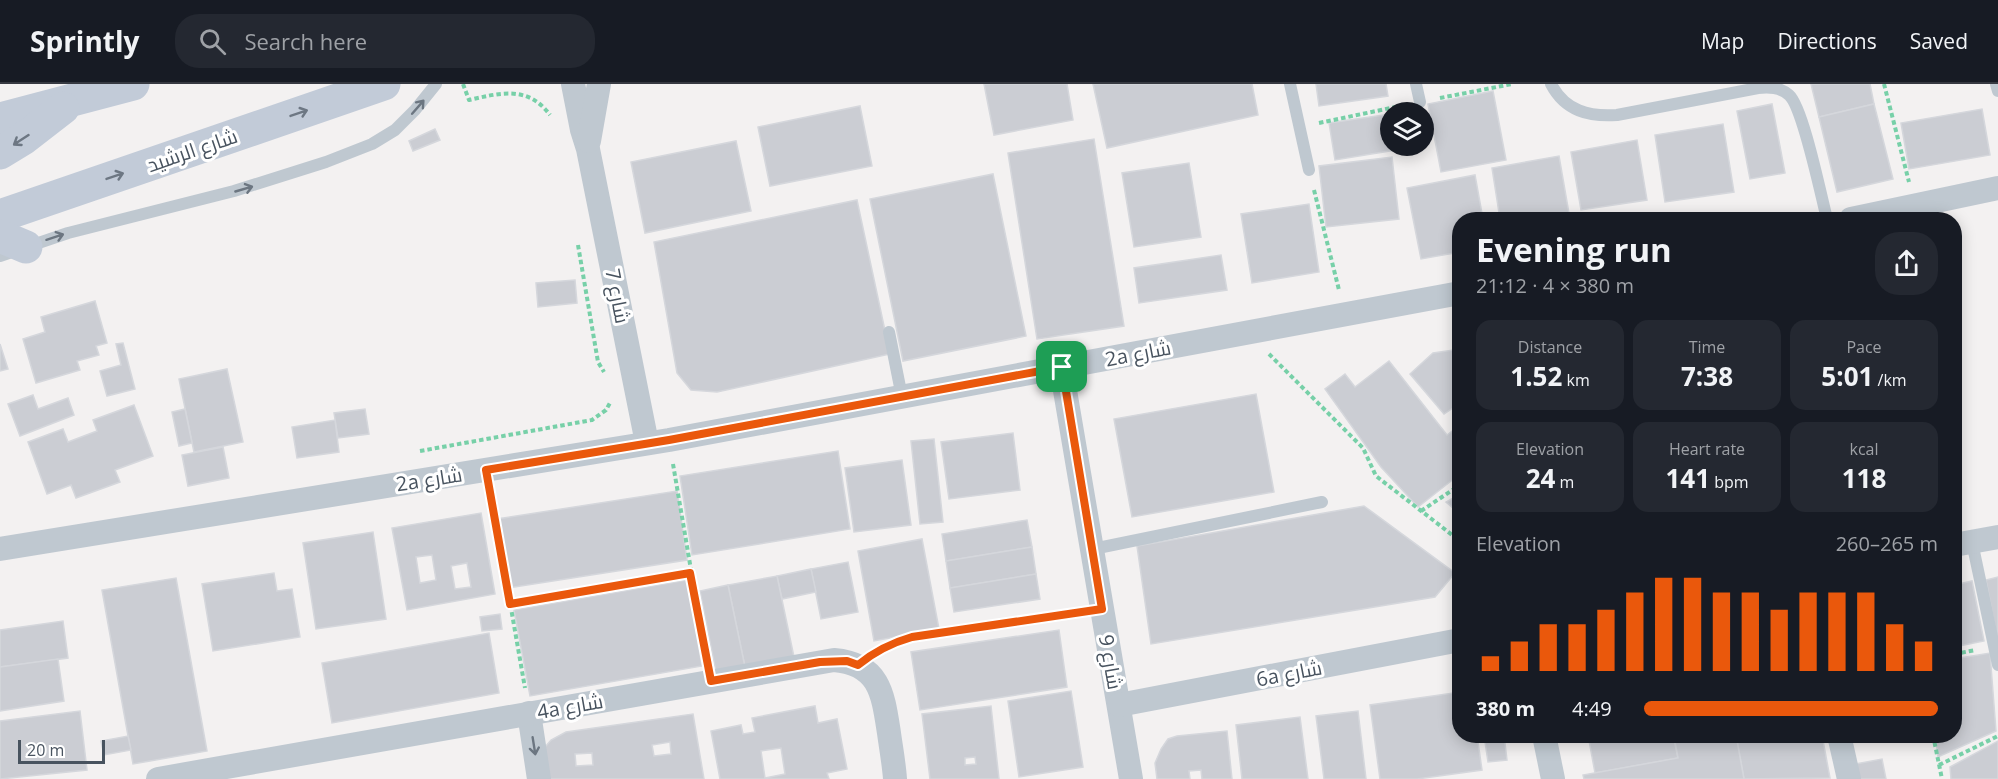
<!DOCTYPE html>
<html lang="en">
<head>
<meta charset="utf-8">
<style>
  body { margin:0; font-family:"Open Sans",Cairo,sans-serif; background:#242831; color:#f1f3f6; height:100vh; display:flex; flex-direction:column; font-size:22px; white-space:nowrap }
  * { box-sizing:border-box; margin:0 }
  p { font-size:20px; color:#9ea1a6 }
  .icon { flex:none; width:33px; height:33px; fill:none; stroke:currentColor; stroke-width:2; stroke-linecap:round; stroke-linejoin:round }
  .map { position:relative; flex:1; overflow:hidden }
  .sheet { position:absolute; left:1452px; top:128px; width:510px; height:531px; display:flex; flex-direction:column; background:#171b24; border-radius:24px; box-shadow:0 3px 15px #0003 }
  .sheet>* { flex:none }
  .controls { position:absolute; left:1380px; top:18px; display:grid; gap:12px }
  .controls a { display:grid; place-items:center; width:54px; height:54px; border-radius:50%; background:#171b24; box-shadow:0 3px 15px #0003; font-size:30px }
  .scale { position:absolute; left:18px; bottom:15px; width:87px; box-sizing:border-box; padding-left:6px; border:3px solid #48535f; border-top:0; font-size:16px; line-height:21px; white-space:nowrap; color:#48535f; -webkit-text-stroke:4px #fff; paint-order:stroke }
  .pin { position:absolute; display:grid; place-items:center; width:51px; height:51px; color:#fff; margin:-26px; border-radius:12px; box-shadow:0 3px 9px #0006 }
  .round { display:grid; place-items:center; flex:none; width:63px; height:63px; border-radius:24px; background:#242831 }
  .headline { display:flex; align-items:center; justify-content:space-between; height:102px; padding:0 24px }
  h1 { font-size:33px; font-weight:700; line-height:45px }
  .stats { display:grid; grid-template-columns:repeat(3,1fr); gap:9px; height:102px; padding:6px 24px }
  .stats div { display:grid; align-content:center; border-radius:15px; background:#242831; text-align:center }
  .stats b { font-size:26px; font-weight:700 }
  .stats small { font-size:16px; font-weight:400 }
  .stats p { font-size:16px }
  .chart { height:168px; padding:12px 24px }
  .chart p { display:flex; justify-content:space-between }
  .chart svg { width:100%; height:108px; margin-top:6px; stroke:#ea580c; stroke-width:6 }
  ul { padding:0 24px; list-style:none; font-size:20px }
  li { display:grid; grid-template-columns:96px 72px 1fr; align-items:center; height:45px }
  li i { height:15px; border-radius:8px; background:#ea580c }
  header { display:flex; align-items:center; gap:36px; box-sizing:border-box; height:84px; padding:0 30px; background:#171b24; border-bottom:2px solid #363941 }
  header strong { font-size:28px }
  nav { display:flex; gap:33px; margin-inline-start:auto; font-size:21px }
  .search { width:420px; height:54px; background:#242831; display:flex; align-items:center; gap:15px; box-sizing:border-box; padding:0 21px; border-radius:24px; color:#9ea1a6; font-size:22px }
  .map>svg:first-child { display:block }
  .building { fill:#cbcdd3; stroke:#d5d7dc; stroke-width:1.5; fill-rule:evenodd }
  .lines { fill:none; stroke-linecap:round; stroke-linejoin:round }
  .path { stroke:#77d0a8; stroke-width:4; stroke-dasharray:4.5 3; stroke-linecap:butt }
  .service { stroke:#bfc8d0; stroke-width:12 }
  .minor { stroke:#bfc8d0; stroke-width:24 }
  .secondary { stroke:#c2cbd8; stroke-width:33 }
  .oneway { stroke:#6c7681 }
  .oneway2 { stroke:#6d7783 }
  .route-casing { stroke:#fff; stroke-width:12 }
  .route { stroke:#ea580c; stroke-width:8 }
  .labels { text-anchor:middle; dominant-baseline:central; stroke-width:6; stroke-linejoin:round; paint-order:stroke }
  .street-label { font-size:20px; fill:#48535f; stroke:#fff }
</style>
</head>
<body>
<header>
<strong>Sprintly</strong>
<div class="search"><svg class="icon" aria-label="search" viewBox="0 0 24 24"><circle cx="10" cy="10" r="6"/><path d="M15 15l6 6"/></svg>Search here</div>
<nav><a>Map</a><a>Directions</a><a>Saved</a></nav>
</header>
<div class="map">
<svg width="1998" height="695" viewBox="0 0 1998 695">
  <rect width="100%" height="100%" fill="#f3f1f1"/>
  <g class="building">
    <polygon points="984,0 1067,0 1073,36 994,51"/>
    <polygon points="1093,0 1252,0 1258,31 1107,64"/>
    <polygon points="1316,0 1386,0 1388,12 1319,22"/>
    <polygon points="1811,0 1870,0 1874,20 1819,33"/>
    <polygon points="1493,7 1506,76 1441,88 1428,20"/>
    <polygon points="1772,20 1785,89 1750,95 1737,27"/>
    <polygon points="1874,20 1893,95 1837,108 1819,33"/>
    <polygon points="860,22 872,82 770,102 758,43"/>
    <polygon points="1982,25 1990,71 1909,85 1901,39"/>
    <polygon points="1390,30 1390,62 1408,62 1408,64 1335,76 1329,39"/>
    <polygon points="1723,40 1734,108 1665,118 1655,51"/>
    <polygon points="435,45 440,56 413,67 409,57"/>
    <polygon points="1094,55 1124,242 1037,255 1008,69"/>
    <polygon points="1637,56 1647,116 1581,126 1571,68"/>
    <polygon points="736,57 751,127 645,149 631,78"/>
    <polygon points="1559,72 1570,135 1500,135 1492,84"/>
    <polygon points="1392,73 1399,135 1326,143 1319,82"/>
    <polygon points="1189,79 1201,153 1134,163 1122,89"/>
    <polygon points="993,90 1026,252 903,277 870,115"/>
    <polygon points="1475,91 1483,135 1460,135 1460,168 1421,175 1407,104"/>
    <polygon points="857,116 890,270 717,308 691,306 677,289 654,158"/>
    <polygon points="1309,120 1319,188 1252,199 1241,130"/>
    <polygon points="1221,171 1227,206 1139,219 1134,184"/>
    <polygon points="575,196 577,219 538,223 536,199"/>
    <polygon points="95,217 107,259 96,262 99,271 77,277 80,286 36,299 23,255 45,248 41,233"/>
    <polygon points="123,259 135,305 107,312 100,287 121,281 116,260"/>
    <polygon points="0,260 8,285 0,287"/>
    <polygon points="1460,265 1460,319 1444,330 1410,290 1433,269"/>
    <polygon points="1389,277 1447,351 1460,341 1460,390 1418,423 1381,383 1325,305 1345,290 1355,303"/>
    <polygon points="227,285 243,358 194,368 179,295"/>
    <polygon points="1256,310 1274,408 1132,433 1114,335"/>
    <polygon points="33,311 38,325 68,314 74,331 20,352 8,320"/>
    <polygon points="134,321 153,372 115,386 120,398 76,414 71,401 47,410 28,358 63,345 68,358 97,347 93,336"/>
    <polygon points="185,325 192,359 179,362 172,328"/>
    <polygon points="365,325 369,350 338,354 334,329"/>
    <polygon points="335,336 339,368 297,374 292,343"/>
    <polygon points="1013,349 1020,406 949,415 941,358"/>
    <polygon points="934,355 943,438 920,440 911,357"/>
    <polygon points="223,363 229,394 188,402 182,371"/>
    <polygon points="838,367 850,445 692,471 680,392"/>
    <polygon points="902,376 911,441 854,448 845,384"/>
    <polygon points="677,407 687,476 508,504 497,435"/>
    <polygon points="1460,410 1460,430 1446,418"/>
    <polygon points="1364,422 1455,489 1435,513 1151,560 1137,462"/>
    <path d="M481,429l14,81 -88,16 -15,-82zM432,471l4,25 -16,3 -4,-26zM467,479l4,24 -16,2 -4,-23z"/>
    <polygon points="1027,436 1032,463 946,477 942,450"/>
    <polygon points="373,448 386,535 316,545 303,459"/>
    <polygon points="922,455 939,545 874,557 858,467"/>
    <polygon points="1032,463 1036,490 950,504 946,477"/>
    <polygon points="848,478 858,528 821,535 811,485"/>
    <polygon points="811,485 816,508 782,515 777,492"/>
    <polygon points="274,489 277,507 292,505 300,553 213,567 202,500"/>
    <polygon points="1036,490 1040,515 954,528 950,504"/>
    <polygon points="777,492 794,573 745,583 728,501"/>
    <polygon points="1998,493 1998,559 1986,496"/>
    <polygon points="176,494 207,667 133,680 102,506"/>
    <polygon points="687,496 702,582 530,612 514,526"/>
    <polygon points="1972,497 1984,557 1954,563 1954,501"/>
    <polygon points="728,501 745,583 716,588 700,507"/>
    <polygon points="500,530 502,545 482,547 480,533"/>
    <polygon points="63,537 68,574 0,583 0,546"/>
    <polygon points="1059,546 1067,603 920,626 911,568"/>
    <polygon points="489,549 499,609 332,639 322,579"/>
    <polygon points="1990,569 1996,647 1938,673 1935,651 1954,651 1954,575"/>
    <polygon points="58,575 64,617 0,627 0,583"/>
    <polygon points="1071,607 1083,683 1019,693 1008,617"/>
    <polygon points="1460,608 1460,651 1477,651 1482,686 1417,695 1380,695 1370,621"/>
    <path d="M815,622l3,17 19,-4 10,50 -20,4 2,6h-109l-9,-48 30,-6 2,9 12,-2 -3,-14zM781,664l4,26 -20,4 -4,-27z"/>
    <path d="M991,622l8,73h-69l-8,-65zM975,673l1,7 -11,1v-7z"/>
    <polygon points="80,627 87,686 0,695 0,637"/>
    <polygon points="1358,627 1366,695 1324,695 1316,632"/>
    <path d="M693,630l11,65h-160l1,-32 6,-7 15,-8zM670,658l1,12 -17,2 -2,-11zM592,669l1,12 -17,1 -1,-12z"/>
    <polygon points="1300,633 1308,695 1242,695 1236,641"/>
    <polygon points="1227,647 1232,695 1202,695 1201,686 1189,687 1190,695 1157,695 1155,679 1161,665 1168,655 1177,652"/>
    <polygon points="1484,651 1504,651 1507,676 1488,678"/>
    <polygon points="1588,651 1673,651 1678,674 1595,689"/>
    <polygon points="1736,651 1822,651 1830,694 1744,695"/>
    <polygon points="1736,651 1744,695 1584,695 1583,691 1678,674 1674,652"/>
    <polygon points="128,652 131,666 104,671 101,657"/>
    <polygon points="1998,657 1998,695 1951,695 1950,683"/>
    <polygon points="1882,675 1886,695 1852,695 1850,681"/>
  </g>
  <g class="lines">
    <g class="path">
      <path d="M463,0l6,16c31,-7 59,-15 81,15"/>
      <polyline points="1884,0 1909,98"/>
      <polyline points="1440,14 1512,0"/>
      <polyline points="1319,39 1400,22"/>
      <polyline points="1314,106 1339,206"/>
      <polyline points="578,161 598,278 604,288"/>
      <polyline points="1269,270 1363,364 1376,392 1460,457"/>
      <polyline points="420,367 592,336 606,326 611,317"/>
      <polyline points="673,380 706,574"/>
      <polyline points="491,410 525,604"/>
      <polyline points="1421,427 1460,401"/>
      <polyline points="510,520 690,489"/>
      <polyline points="881,565 892,559 912,553 1076,529"/>
      <polyline points="1954,570 1976,566"/>
      <polyline points="1933,651 1942,695"/>
      <polyline points="1939,681 1998,652"/>
    </g>
    <g class="service">
      <polyline points="1290,0 1309,86"/>
      <polyline points="1416,0 1420,18"/>
      <path d="M1551,0c14,27 38,33 66,31l141,-27c11,-1 22,-1 31,7 14,12 32,101 38,124"/>
      <polyline points="1996,0 1998,7"/>
      <polyline points="0,172 68,149 234,107 326,78 372,60 395,46 415,26 436,0"/>
      <polyline points="889,248 902,313"/>
      <polyline points="1972,458 1998,581"/>
      <polyline points="1093,465 1322,418"/>
    </g>
    <g class="minor">
      <polyline points="573,0 582,46 588,65 647,359"/>
      <polyline points="589,57 599,0"/>
      <polyline points="1851,135 1998,104"/>
      <polyline points="1061,283 1131,695"/>
      <polyline points="1954,461 1998,453"/>
      <polyline points="0,465 669,356 1460,209"/>
      <polyline points="1119,621 1460,556"/>
      <polyline points="529,629 539,695"/>
      <polyline points="1544,651 1553,695"/>
      <polyline points="1839,651 1849,695"/>
      <path d="M158,695l676,-119c46,4 49,34 55,73 2,15 5,31 6,46"/>
    </g>
    <g class="secondary">
      <polyline points="0,35 133,0"/>
      <polyline points="0,69 23,55 63,24"/>
      <polyline points="0,132 384,0"/>
      <polyline points="0,152 26,163"/>
    </g>
  </g>
  <defs><path id="oneway-shaft" d="M-6 0H5M1.5-3L5.5 0L1.5 3" fill="none" stroke-width="1.6" stroke-linecap="round" stroke-linejoin="round" transform="scale(1.5)"/></defs>
  <g class="oneway">
    <use href="#oneway-shaft" transform="translate(418 23) rotate(-49)"/>
    <use href="#oneway-shaft" transform="translate(244 105) rotate(-16)"/>
    <use href="#oneway-shaft" transform="translate(55 153) rotate(-18)"/>
    <use href="#oneway-shaft" transform="translate(534 662) rotate(81)"/>
  </g>
  <g class="oneway2">
    <use href="#oneway-shaft" transform="translate(299 29) rotate(-19)"/>
    <use href="#oneway-shaft" transform="translate(21 56) rotate(147)"/>
    <use href="#oneway-shaft" transform="translate(115 92) rotate(-19)"/>
  </g>
  <g class="lines">
    <defs>
      <path id="route" d="M1062,283l40,242 -190,28c-21,6 -37,14 -54,28l-11,-4 -27,1 -109,19 -21,-108 -180,31 -24,-134 183,-30z"/>
    </defs>
    <use href="#route" class="route-casing"/>
    <use href="#route" class="route"/>
  </g>
  <g class="labels">
    <g class="street-label">
      <text transform="translate(192 66) rotate(-19)">شارع الرشيد</text>
      <text transform="translate(618 212) rotate(79)">شارع 7</text>
      <text transform="translate(1138 269) rotate(-11)">2a شارع</text>
      <text transform="translate(429 395) rotate(-9)">2a شارع</text>
      <text transform="translate(1111 578) rotate(80)">شارع 9</text>
      <text transform="translate(1289 589) rotate(-11)">6a شارع</text>
      <text transform="translate(570 622) rotate(-10)">4a شارع</text>
    </g>
  </g>
</svg>
<div class="controls">
<a><svg class="icon" aria-label="layers" viewBox="0 0 24 24"><path d="M12 4l9 5-9 5-9-5zM3 14l9 5 9-5"/></svg></a>
</div>
<div class="scale">20 m</div>
<div class="pin" style="left:1062px;top:283px;background:#1e9e55"><svg class="icon" aria-label="arrive" viewBox="0 0 24 24"><path d="M6 21V4h12l-3 4 3 4H6"/></svg></div>
<section class="sheet">
<div class="headline"><div><h1>Evening run</h1><p>21:12 · 4 × 380 m</p></div><a class="round"><svg class="icon" aria-label="share" viewBox="0 0 24 24"><path d="M12 15V3M7 8l5-5 5 5M5 13v7h14v-7"/></svg></a></div>
<div class="stats">
<div><p>Distance</p><b>1.52<small> km</small></b></div>
<div><p>Time</p><b>7:38</b></div>
<div><p>Pace</p><b>5:01<small> /km</small></b></div>
</div>
<div class="stats">
<div><p>Elevation</p><b>24<small> m</small></b></div>
<div><p>Heart rate</p><b>141<small> bpm</small></b></div>
<div><p>kcal</p><b>118</b></div>
</div>
<div class="chart"><p><span>Elevation</span>260–265 m</p>
<svg viewBox="0 0 160 44" preserveAspectRatio="none"><path d="M5 44V38M15 44V32M25 44V25M35 44V25M45 44V19M55 44V12M65 44V6M75 44V6M85 44V12M95 44V12M105 44V19M115 44V12M125 44V12M135 44V12M145 44V25M155 44V32"/></svg>
</div>
<ul>
<li><b>380 m</b>4:49<i style="width:100%"></i></li>
</ul>
</section>
</div>
</body>
</html>
